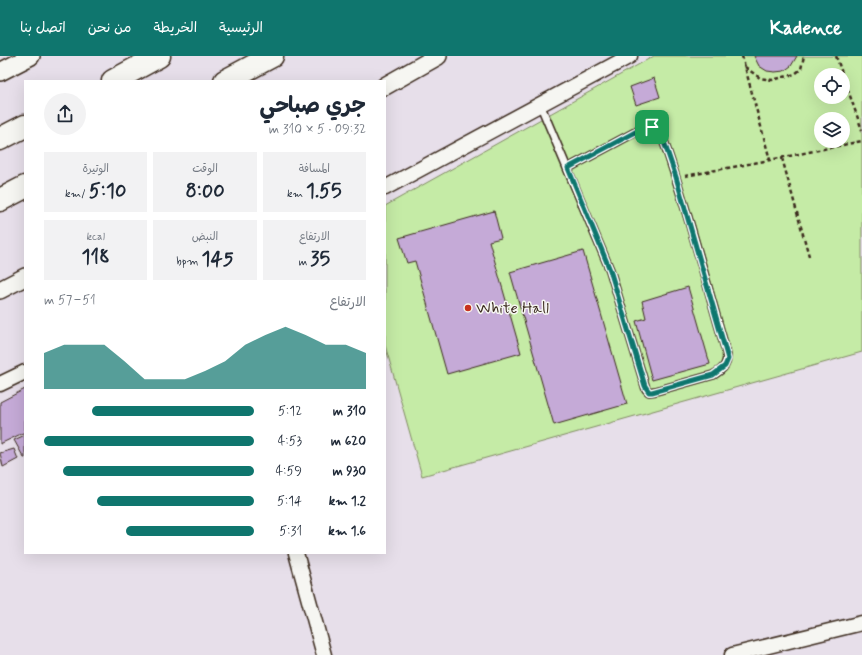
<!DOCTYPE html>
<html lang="ar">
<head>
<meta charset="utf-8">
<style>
  body { margin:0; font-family:Mynerve,"Playpen Sans Arabic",sans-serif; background:#f2f2f3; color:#1f2937; direction:rtl; height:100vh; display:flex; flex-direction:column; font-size:15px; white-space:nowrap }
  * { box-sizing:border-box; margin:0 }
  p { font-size:13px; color:#747a83 }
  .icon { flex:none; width:22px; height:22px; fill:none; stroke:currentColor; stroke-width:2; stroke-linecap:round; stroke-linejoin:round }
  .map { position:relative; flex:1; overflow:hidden; direction:ltr }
  .details { position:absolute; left:24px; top:24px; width:362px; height:474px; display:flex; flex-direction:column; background:#fff; border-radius:0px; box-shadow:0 4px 16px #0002; direction:rtl }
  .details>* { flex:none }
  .tools { position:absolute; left:814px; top:12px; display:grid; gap:8px }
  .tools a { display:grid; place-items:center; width:36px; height:36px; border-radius:50%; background:#fff; box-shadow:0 4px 16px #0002; font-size:20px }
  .pin { position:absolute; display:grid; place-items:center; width:34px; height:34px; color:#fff; margin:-17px; border-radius:8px; box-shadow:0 2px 6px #0006 }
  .round { display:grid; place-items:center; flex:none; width:42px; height:42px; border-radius:21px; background:#f2f2f3 }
  .overview { display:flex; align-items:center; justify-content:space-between; height:68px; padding:0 20px }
  h1 { font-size:22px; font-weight:700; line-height:30px }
  .metrics { display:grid; grid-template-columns:repeat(3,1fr); gap:6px; height:68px; padding:4px 20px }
  .metrics div { display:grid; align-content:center; border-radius:0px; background:#f2f2f3; text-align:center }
  .metrics b { font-size:20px; font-weight:700 }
  .metrics small { font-size:11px; font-weight:400 }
  .metrics p { font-size:11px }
  .chart { height:112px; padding:8px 20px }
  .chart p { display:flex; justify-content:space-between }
  .chart svg { width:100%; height:72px; margin-top:4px; fill:#0f766e; opacity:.7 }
  ul { padding:0 20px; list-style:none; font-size:13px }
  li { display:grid; grid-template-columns:64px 48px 1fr; align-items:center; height:30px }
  li i { height:10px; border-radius:5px; background:#0f766e }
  header { display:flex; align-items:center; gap:24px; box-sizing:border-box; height:56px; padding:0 20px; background:#0f766e; color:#fff }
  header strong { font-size:19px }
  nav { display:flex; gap:22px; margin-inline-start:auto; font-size:14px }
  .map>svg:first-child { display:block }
  .green { fill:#c5eba6; stroke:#808a62; fill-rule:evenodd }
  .building { fill:#c5aad7; stroke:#3b2a1e }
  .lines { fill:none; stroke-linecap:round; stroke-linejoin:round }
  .service-casing { stroke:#3b2a1e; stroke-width:10 }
  .minor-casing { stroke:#3b2a1e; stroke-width:17 }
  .tertiary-casing { stroke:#3b2a1e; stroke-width:20 }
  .motorway-casing { stroke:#3b2a1e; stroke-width:25 }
  .path { stroke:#3b2a1e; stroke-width:2.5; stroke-dasharray:4 3; stroke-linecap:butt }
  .service { stroke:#f6f6f2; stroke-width:7 }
  .minor { stroke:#f6f6f2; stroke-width:14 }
  .tertiary { stroke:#f6f6f2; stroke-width:17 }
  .motorway { stroke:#f6f6f2; stroke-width:22 }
  .route-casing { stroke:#fff; stroke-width:8 }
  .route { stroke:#0f766e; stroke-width:5 }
  .poi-dot { fill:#c8321e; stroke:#f6f6f2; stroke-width:1.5 }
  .labels { text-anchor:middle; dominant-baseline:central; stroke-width:3; stroke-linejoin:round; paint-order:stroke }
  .poi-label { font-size:16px; fill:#3b2a1e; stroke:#f6f6f2; text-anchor:start }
</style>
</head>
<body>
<header>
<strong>Kadence</strong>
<nav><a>الرئيسية</a><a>الخريطة</a><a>من نحن</a><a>اتصل بنا</a></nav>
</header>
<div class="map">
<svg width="862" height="599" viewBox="0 0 862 599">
  <rect width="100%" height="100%" fill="#e7dfea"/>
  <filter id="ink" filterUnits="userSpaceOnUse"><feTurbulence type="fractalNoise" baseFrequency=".025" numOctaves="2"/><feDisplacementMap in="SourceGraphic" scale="8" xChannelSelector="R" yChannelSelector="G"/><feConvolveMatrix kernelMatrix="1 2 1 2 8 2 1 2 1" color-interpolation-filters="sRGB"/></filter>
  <g filter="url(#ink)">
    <path class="green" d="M654,0h208v296l-440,124 -37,-131v-139zM821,19h22v22h-22zM821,63h22v22h-22z"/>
    <g class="building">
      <polygon points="754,0 797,0 791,10 784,15 775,16 767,15 759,10"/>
      <polygon points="654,22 660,41 636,49 630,31"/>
      <polygon points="494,155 501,182 489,185 521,297 447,318 415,205 407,207 399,182"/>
      <polygon points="583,195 627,348 554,369 510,216"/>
      <polygon points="688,231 710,308 652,324 636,265 646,262 642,245"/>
      <polygon points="25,333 25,376 0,388 0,346"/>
      <polygon points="25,379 25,402 24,402 14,384"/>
      <polygon points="14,393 18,403 3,411 0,397"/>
    </g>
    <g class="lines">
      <defs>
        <path id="service" d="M540,48l70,166 36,119 3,3 7,-1 57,-16c11,-6 16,-12 13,-24 -21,-72 -39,-144 -64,-215 -5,-8 -9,-9 -19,-8l-75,40"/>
        <g id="minor">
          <polyline points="385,132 630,0"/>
          <polyline points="0,328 25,316"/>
          <polyline points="296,497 324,599"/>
          <polyline points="732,599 862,567"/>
        </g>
        <g id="tertiary">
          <polyline points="0,16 31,0"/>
          <polyline points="385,30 438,0"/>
          <polyline points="0,234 25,221"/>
        </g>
        <g id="motorway">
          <polyline points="113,25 159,0"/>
          <polyline points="225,25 272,0"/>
          <polyline points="0,83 25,70"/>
          <polyline points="0,144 25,131"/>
        </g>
      </defs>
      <use href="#service" class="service-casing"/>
      <use href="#minor" class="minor-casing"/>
      <use href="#tertiary" class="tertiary-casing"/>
      <use href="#motorway" class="motorway-casing"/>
      <g class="path">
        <polyline points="742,0 770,104"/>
        <polyline points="836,0 862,74"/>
        <polyline points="745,11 760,22 772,24 795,18 801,13 804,0"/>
        <polyline points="782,102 809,200"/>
        <polyline points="685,120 770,104 862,85"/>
      </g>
      <use href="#service" class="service"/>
      <use href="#minor" class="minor"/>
      <use href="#tertiary" class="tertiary"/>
      <use href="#motorway" class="motorway"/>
    </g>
  </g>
  <g class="lines" filter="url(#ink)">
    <defs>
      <polygon id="route" points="652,71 658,74 662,80 676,121 728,303 725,310 713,319 652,336 649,336 645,330 610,214 568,112 643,72"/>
    </defs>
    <use href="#route" class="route-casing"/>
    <use href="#route" class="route"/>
  </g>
  <circle class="poi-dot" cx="468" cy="252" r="4"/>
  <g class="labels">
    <g class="poi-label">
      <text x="476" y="252">White Hall</text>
    </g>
  </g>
</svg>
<div class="tools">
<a><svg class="icon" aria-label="locate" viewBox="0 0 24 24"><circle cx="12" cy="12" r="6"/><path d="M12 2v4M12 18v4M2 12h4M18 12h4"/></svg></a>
<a><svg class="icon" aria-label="layers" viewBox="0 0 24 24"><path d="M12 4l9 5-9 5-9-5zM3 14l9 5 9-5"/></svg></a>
</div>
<div class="pin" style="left:652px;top:71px;background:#1e9e55"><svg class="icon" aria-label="arrive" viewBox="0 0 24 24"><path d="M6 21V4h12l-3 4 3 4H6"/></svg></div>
<section class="details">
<div class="overview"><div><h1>جري صباحي</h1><p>09:32 · 5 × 310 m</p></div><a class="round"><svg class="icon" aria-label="share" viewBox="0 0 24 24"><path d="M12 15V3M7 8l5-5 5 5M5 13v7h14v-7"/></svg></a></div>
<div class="metrics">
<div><p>المسافة</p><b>1.55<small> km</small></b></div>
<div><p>الوقت</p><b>8:00</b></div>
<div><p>الوتيرة</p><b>5:10<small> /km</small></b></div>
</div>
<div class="metrics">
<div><p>الارتفاع</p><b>35<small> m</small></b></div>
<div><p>النبض</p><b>145<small> bpm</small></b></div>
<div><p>kcal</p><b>118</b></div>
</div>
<div class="chart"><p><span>الارتفاع</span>51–57 m</p>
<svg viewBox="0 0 160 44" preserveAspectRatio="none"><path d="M0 44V22L10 17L20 17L30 17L40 27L50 38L60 38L70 38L80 33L90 27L100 17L110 11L120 6L130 11L140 17L150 17L160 22V44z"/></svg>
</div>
<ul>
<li><b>310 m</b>5:12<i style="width:77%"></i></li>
<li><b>620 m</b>4:53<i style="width:100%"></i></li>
<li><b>930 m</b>4:59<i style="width:91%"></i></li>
<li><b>1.2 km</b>5:14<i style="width:75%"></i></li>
<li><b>1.6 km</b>5:31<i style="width:61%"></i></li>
</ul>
</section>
</div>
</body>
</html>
